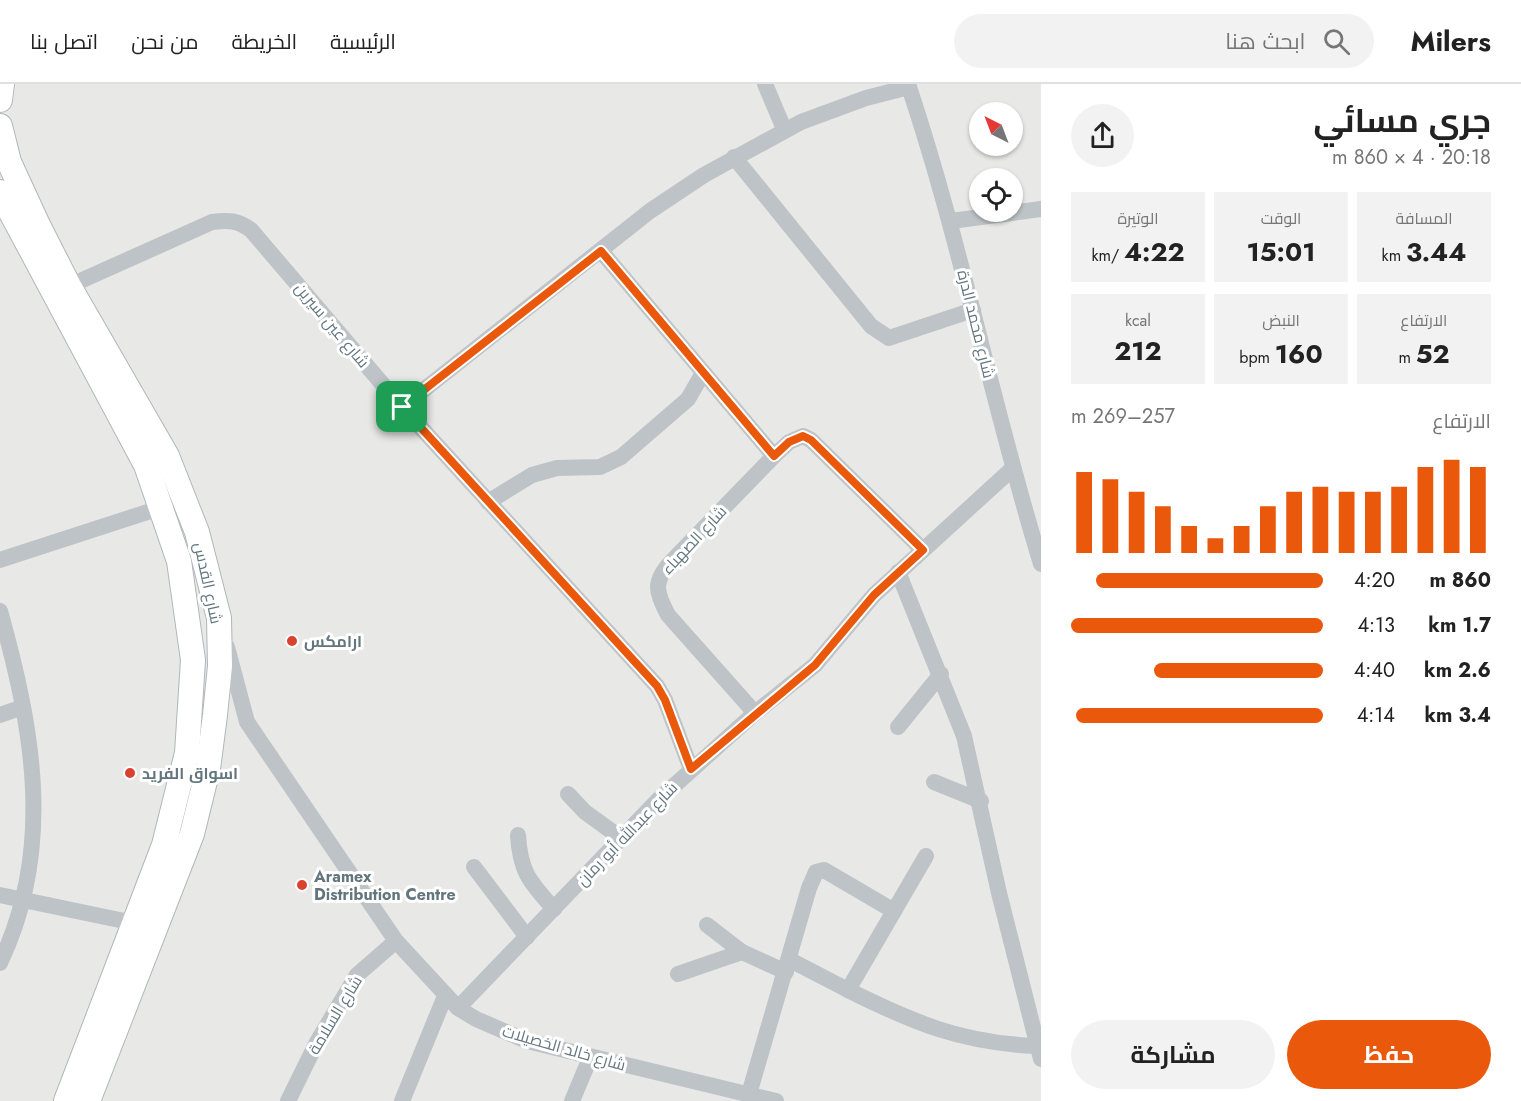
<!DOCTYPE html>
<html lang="ar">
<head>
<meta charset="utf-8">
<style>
  body { margin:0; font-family:Jost,Cairo,sans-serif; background:#f2f2f2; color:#222; direction:rtl; height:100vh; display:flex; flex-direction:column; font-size:22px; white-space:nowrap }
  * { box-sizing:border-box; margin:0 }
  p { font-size:20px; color:#767676 }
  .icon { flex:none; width:33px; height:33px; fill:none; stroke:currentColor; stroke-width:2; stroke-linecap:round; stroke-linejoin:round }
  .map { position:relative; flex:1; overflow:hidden; direction:ltr }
  .side { display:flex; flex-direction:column; background:#fff; width:480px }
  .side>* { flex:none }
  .needle { width:39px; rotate:318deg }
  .fabs { position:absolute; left:969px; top:18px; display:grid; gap:12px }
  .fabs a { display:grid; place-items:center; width:54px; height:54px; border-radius:50%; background:#fff; box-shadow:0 2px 4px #0004; font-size:30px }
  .pin { position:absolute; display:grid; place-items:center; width:51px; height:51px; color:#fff; margin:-26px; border-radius:12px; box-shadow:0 3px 9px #0006 }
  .round { display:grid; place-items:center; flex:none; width:63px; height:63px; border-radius:32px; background:#f2f2f2 }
  .overview { display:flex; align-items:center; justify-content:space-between; height:102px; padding:0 30px }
  h1 { font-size:33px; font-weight:700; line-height:45px }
  .metrics { display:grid; grid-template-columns:repeat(3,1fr); gap:9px; height:102px; padding:6px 30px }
  .metrics div { display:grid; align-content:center; border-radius:0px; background:#f2f2f2; text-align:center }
  .metrics b { font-size:26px; font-weight:700 }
  .metrics small { font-size:16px; font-weight:400 }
  .metrics p { font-size:16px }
  .chart { height:168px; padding:12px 30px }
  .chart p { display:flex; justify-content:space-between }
  .chart svg { width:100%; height:108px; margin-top:6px; stroke:#ea580c; stroke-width:6 }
  .primary-button { display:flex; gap:12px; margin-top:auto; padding:12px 30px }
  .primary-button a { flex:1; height:69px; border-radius:36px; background:#ea580c; color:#fff; font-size:24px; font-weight:700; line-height:69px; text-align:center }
  .primary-button a+a { background:#f2f2f2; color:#222 }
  ul { padding:0 30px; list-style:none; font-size:20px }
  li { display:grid; grid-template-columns:96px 72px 1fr; align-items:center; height:45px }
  li i { height:15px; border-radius:8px; background:#ea580c }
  header { display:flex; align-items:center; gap:36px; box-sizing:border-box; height:84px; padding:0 30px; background:#fff; border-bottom:2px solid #e0e0e0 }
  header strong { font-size:28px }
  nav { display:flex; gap:33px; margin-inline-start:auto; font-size:21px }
  .search { width:420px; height:54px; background:#f2f2f2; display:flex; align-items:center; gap:15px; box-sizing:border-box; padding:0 21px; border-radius:33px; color:#767676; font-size:22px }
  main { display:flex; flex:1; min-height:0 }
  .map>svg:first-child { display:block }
  .built { fill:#e8e8e7; fill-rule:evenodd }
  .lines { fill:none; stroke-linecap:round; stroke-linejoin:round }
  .highway-casing { stroke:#b1b6b9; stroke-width:26 }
  .minor { stroke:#bdc3c6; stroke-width:16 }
  .highway { stroke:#fff; stroke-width:24 }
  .route-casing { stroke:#fff; stroke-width:12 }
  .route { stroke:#ea580c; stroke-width:8 }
  .poi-dot { fill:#db4130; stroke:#fff; stroke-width:2 }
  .labels { text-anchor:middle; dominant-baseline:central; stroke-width:6; stroke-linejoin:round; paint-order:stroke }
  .street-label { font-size:16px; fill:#63767e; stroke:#fff }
  .poi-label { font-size:16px; font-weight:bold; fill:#63767e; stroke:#fff; text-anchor:start }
</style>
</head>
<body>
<header>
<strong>Milers</strong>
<div class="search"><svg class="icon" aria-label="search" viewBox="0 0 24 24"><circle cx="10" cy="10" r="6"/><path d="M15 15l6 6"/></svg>ابحث هنا</div>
<nav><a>الرئيسية</a><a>الخريطة</a><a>من نحن</a><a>اتصل بنا</a></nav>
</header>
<main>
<section class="side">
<div class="overview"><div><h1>جري مسائي</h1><p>20:18 · 4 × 860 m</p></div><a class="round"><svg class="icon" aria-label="share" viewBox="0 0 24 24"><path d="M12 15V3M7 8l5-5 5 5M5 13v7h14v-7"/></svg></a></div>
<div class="metrics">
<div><p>المسافة</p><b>3.44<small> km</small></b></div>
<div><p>الوقت</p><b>15:01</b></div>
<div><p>الوتيرة</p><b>4:22<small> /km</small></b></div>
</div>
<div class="metrics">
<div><p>الارتفاع</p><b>52<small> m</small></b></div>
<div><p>النبض</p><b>160<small> bpm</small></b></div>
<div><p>kcal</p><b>212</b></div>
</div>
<div class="chart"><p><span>الارتفاع</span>257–269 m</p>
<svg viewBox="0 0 160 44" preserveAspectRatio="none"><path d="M5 44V11M15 44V14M25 44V19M35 44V25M45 44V33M55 44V38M65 44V33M75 44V25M85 44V19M95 44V17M105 44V19M115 44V19M125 44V17M135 44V9M145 44V6M155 44V9"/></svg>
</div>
<ul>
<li><b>860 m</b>4:20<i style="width:90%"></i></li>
<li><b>1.7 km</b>4:13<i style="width:100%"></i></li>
<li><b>2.6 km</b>4:40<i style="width:67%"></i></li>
<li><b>3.4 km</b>4:14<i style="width:98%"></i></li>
</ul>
<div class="primary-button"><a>حفظ</a><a>مشاركة</a></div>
</section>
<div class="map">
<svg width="1041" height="1017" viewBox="0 0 1041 1017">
  <rect width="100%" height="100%" fill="#f7f7f4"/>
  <path class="built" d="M0,0h1041v1017h-1041zM980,28h32v34h-32zM980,94h32v34h-32z"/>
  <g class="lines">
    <defs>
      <g id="highway">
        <polyline points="0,16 2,0"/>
        <polyline points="0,42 9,78 38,141 69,202 167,372 197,448 219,534 220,582 215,631 208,685 192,750 88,1017"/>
        <polyline points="0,108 146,381 179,477 193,576 187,669 164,761 66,1017"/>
      </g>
    </defs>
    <use href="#highway" class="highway-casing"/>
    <g class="minor">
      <polyline points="765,0 784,45"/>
      <path d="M908,0c53,158 84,321 133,480"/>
      <polyline points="734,73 871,242 889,254 973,226"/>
      <polyline points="951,137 1041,125"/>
      <polyline points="601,167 774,372"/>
      <path d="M69,202l143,-64c17,-2 25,-2 39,8l151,177 255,279 8,14 26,69"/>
      <polyline points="402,323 650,127 704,91 801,38 866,14 909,3"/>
      <polyline points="488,418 532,391 557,384 600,383 621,373 688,315 703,289"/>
      <polyline points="0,476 163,423"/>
      <polyline points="898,488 964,652 999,809 1041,975"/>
      <path d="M0,527c33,118 55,237 0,352"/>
      <polyline points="227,563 247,638 396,857 458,924 476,935 527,957 776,1017"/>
      <path d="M755,629l-87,-98c-13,-24 -15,-34 4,-54l102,-105 15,-14 14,-6 8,4 112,110"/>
      <polyline points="0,631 23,623"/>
      <polyline points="898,643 941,590"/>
      <polyline points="934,698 981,717"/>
      <polyline points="568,710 585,728 621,754"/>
      <path d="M518,751c2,37 12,47 36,74"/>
      <path d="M926,772l-78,134c66,33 114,53 188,56"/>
      <polyline points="474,783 527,853"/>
      <polyline points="0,811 134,839"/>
      <polyline points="707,841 742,868 786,888"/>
      <polyline points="790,876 848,906"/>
      <polyline points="678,890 742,868"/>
      <polyline points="458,924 657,717 755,629 815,581 874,511 1012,385"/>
      <polyline points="749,1010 809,804 816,788 824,786 894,827"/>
      <polyline points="288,1017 317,958 357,891 396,857"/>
      <polyline points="402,1017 445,912"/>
      <polyline points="572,1017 590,974"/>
    </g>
    <use href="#highway" class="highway"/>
  </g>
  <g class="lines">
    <defs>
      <polygon id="route" points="601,167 774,372 789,358 803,352 811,356 923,466 874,511 815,581 691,685 665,616 657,602 402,323"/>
    </defs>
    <use href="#route" class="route-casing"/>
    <use href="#route" class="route"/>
  </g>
  <g class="poi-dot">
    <circle cx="292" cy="557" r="6"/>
    <circle cx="130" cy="689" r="6"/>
    <circle cx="302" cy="801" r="6"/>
  </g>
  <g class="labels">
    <g class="street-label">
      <text transform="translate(976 240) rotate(76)">شارع محمد الدرة</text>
      <text transform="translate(332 241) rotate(50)">شارع عين سيرين</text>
      <text transform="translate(694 456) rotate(-47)">شارع الصهباء</text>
      <text transform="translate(208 499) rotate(78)">شارع القدس</text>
      <text transform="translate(627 750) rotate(-46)">شارع عبدالله أبو رمان</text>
      <text transform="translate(335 931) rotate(-59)">شارع السلامة</text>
      <text transform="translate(564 964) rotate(16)">شارع خالد الخصيلات</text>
    </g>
    <g class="poi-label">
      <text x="304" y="557">ارامكس</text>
      <text x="142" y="689">اسواق الفريد</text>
      <text x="314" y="792">Aramex<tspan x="314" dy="18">Distribution Centre</tspan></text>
    </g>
  </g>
</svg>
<div class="fabs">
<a><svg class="needle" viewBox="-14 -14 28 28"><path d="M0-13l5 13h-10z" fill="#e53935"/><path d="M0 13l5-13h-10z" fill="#767676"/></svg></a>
<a><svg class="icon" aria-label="locate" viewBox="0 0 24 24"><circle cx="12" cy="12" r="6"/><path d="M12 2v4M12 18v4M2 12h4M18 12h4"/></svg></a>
</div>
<div class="pin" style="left:402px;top:323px;background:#1e9e55"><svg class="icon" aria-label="arrive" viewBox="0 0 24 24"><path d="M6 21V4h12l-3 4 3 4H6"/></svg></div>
</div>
</main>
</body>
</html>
